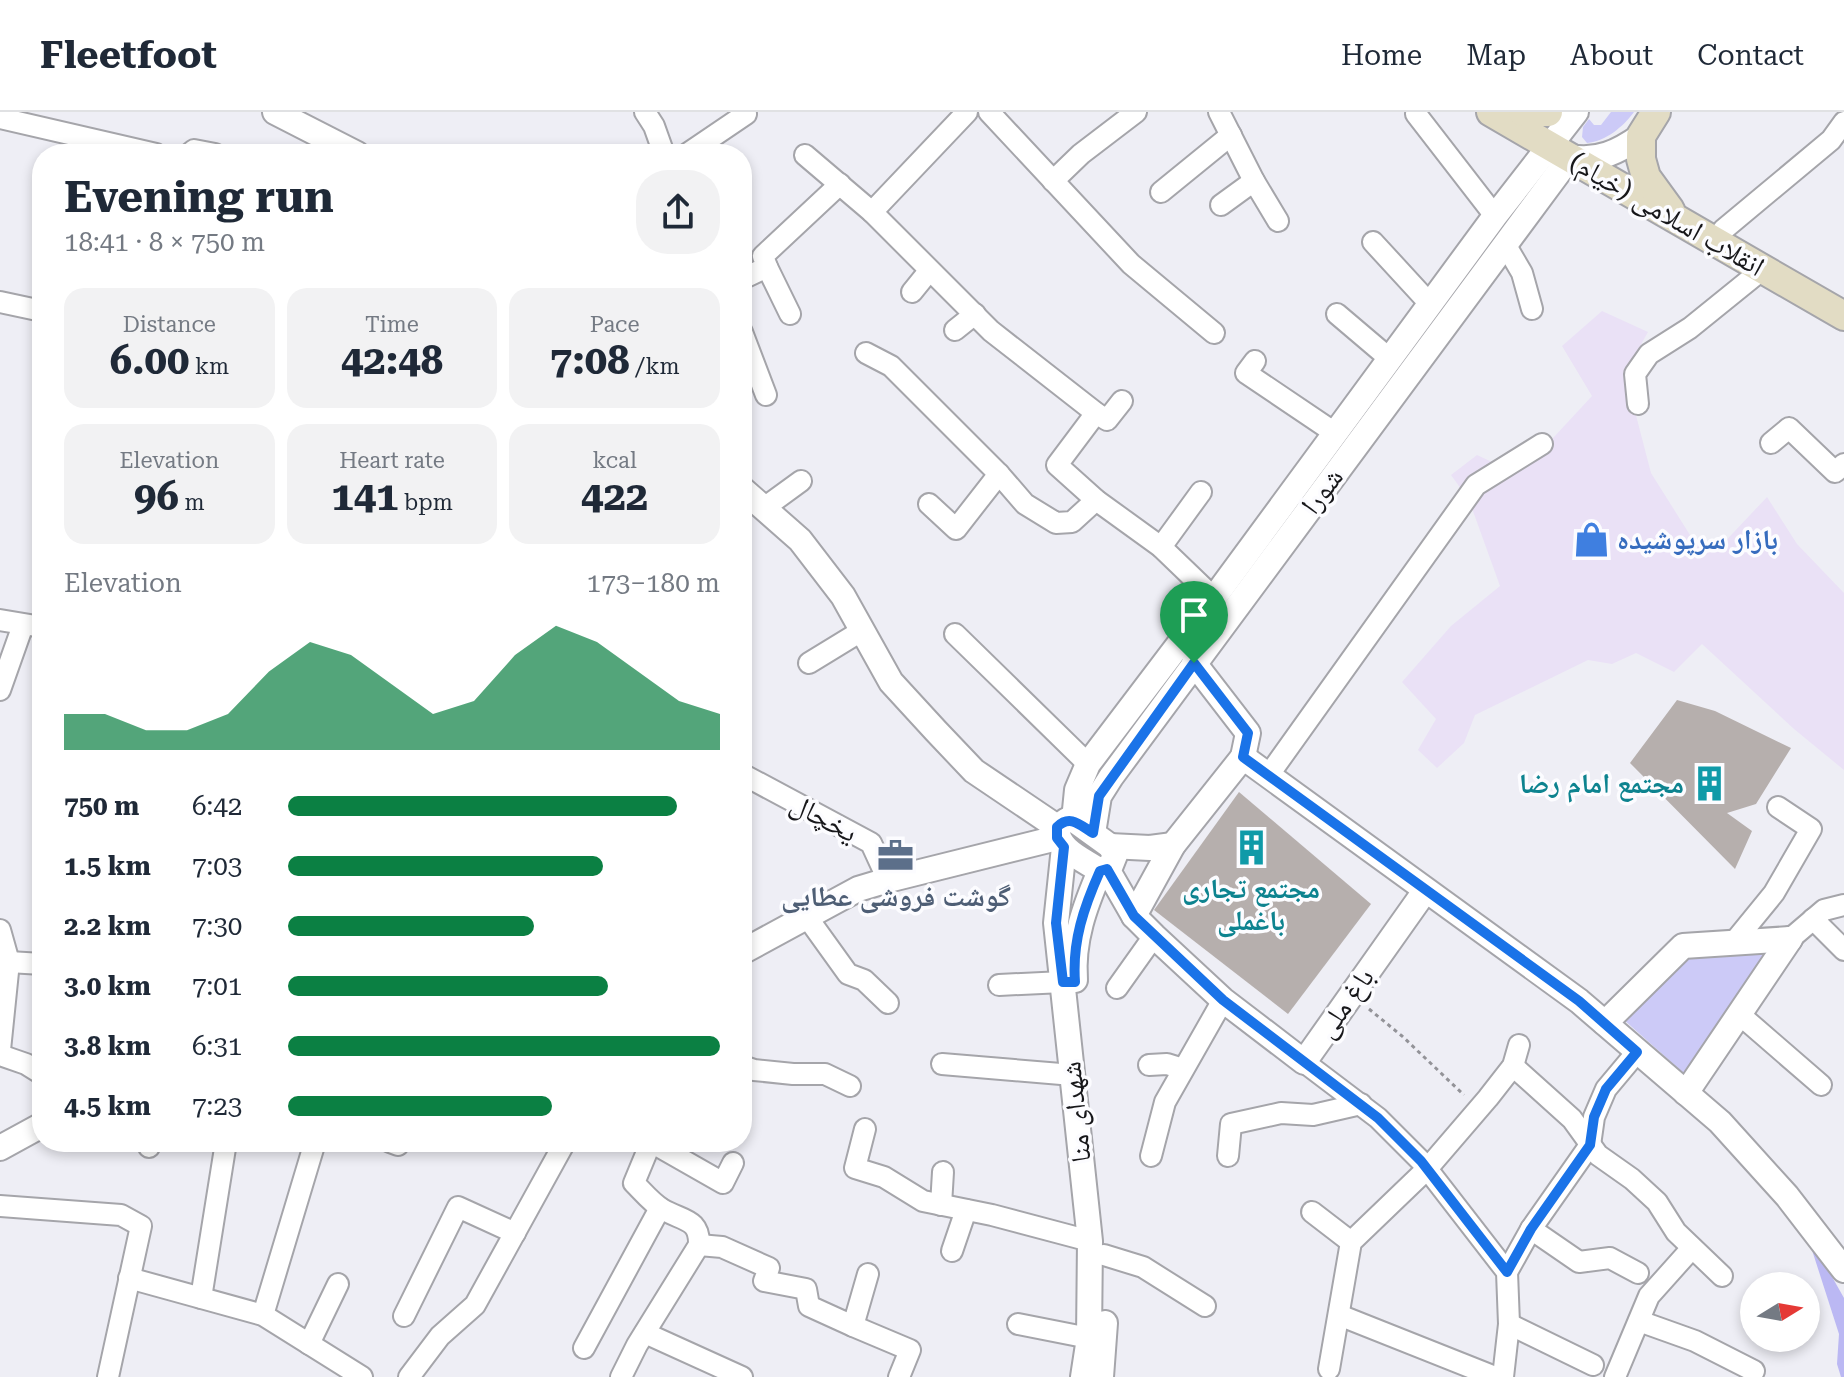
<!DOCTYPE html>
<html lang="en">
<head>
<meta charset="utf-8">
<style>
  body { margin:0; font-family:"Roboto Serif","Noto Naskh Arabic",serif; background:#f2f2f3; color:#1f2937; height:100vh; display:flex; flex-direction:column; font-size:30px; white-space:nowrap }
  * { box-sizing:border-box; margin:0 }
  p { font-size:26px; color:#747a83 }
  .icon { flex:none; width:44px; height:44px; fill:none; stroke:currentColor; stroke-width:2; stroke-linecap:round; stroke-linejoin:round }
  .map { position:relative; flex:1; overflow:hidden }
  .panel { position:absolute; left:32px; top:32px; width:720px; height:1008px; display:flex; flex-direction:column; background:#fff; border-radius:32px; box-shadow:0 4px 12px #0003 }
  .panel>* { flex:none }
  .needle { width:52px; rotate:79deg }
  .buttons { position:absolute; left:1740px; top:1160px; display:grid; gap:16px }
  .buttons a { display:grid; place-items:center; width:80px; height:80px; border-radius:50%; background:#fff; box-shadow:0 4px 12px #0003; font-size:40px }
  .pin { position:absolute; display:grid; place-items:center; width:68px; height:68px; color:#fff; margin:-82px -34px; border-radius:50% 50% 50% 0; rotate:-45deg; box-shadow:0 0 8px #0007 }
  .pin .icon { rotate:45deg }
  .round { display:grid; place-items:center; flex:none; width:84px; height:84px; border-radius:32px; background:#f2f2f3 }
  .summary { display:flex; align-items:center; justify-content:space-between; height:136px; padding:0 32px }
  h1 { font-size:44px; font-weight:700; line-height:60px }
  .stats { display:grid; grid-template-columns:repeat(3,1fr); gap:12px; height:136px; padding:8px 32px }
  .stats div { display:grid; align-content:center; border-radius:20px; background:#f2f2f3; text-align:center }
  .stats b { font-size:40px; font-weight:700 }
  .stats small { font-size:22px; font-weight:400 }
  .stats p { font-size:22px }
  .chart { height:224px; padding:16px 32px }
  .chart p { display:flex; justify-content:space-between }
  .chart svg { width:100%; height:144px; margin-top:8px; fill:#0b8043; opacity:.7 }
  ul { padding:0 32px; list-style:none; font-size:26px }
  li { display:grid; grid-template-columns:128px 96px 1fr; align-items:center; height:60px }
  li i { height:20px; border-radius:10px; background:#0b8043 }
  header { display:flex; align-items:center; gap:48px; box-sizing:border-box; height:112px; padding:0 40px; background:#fff; border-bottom:2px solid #e0e1e3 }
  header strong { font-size:38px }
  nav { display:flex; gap:44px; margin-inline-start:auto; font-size:28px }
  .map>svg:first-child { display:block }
  .commercial { fill:#eae1f6 }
  .green { fill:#cccaf7 }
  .forest { fill:#bbb8f3 }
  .building { fill:#b6afad }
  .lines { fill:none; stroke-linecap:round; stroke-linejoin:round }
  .minor-casing { stroke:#a5a5aa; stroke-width:24 }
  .tertiary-casing { stroke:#a5a5aa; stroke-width:28 }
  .secondary-casing { stroke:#a5a5aa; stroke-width:32 }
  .path { stroke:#939398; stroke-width:3; stroke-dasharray:4 4; stroke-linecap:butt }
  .minor { stroke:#fff; stroke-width:20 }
  .tertiary { stroke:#fff; stroke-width:24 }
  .secondary { stroke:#e2dcc4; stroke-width:28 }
  .route-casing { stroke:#fff; stroke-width:16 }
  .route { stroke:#1a73e8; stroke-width:10 }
  .labels { text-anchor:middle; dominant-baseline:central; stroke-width:7; stroke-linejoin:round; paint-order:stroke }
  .street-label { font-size:28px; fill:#17171a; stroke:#fcfcff }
  .shop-label { font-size:28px; font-weight:bold; fill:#366cbe; stroke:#fcfcff; text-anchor:start }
  .culture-label { font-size:28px; font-weight:bold; fill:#0d838f; stroke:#fcfcff; text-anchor:end }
  .service-label { font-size:28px; font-weight:bold; fill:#4e5e75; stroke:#fcfcff }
</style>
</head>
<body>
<header>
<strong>Fleetfoot</strong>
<nav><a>Home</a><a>Map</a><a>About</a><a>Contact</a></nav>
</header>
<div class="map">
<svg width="1844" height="1265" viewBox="0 0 1844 1265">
  <rect width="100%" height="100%" fill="#eeeef5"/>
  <polygon class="commercial" points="1602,199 1648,220 1625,261 1651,361 1690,423 1717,438 1767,385 1797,432 1844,481 1844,658 1794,617 1702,532 1674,560 1636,541 1612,552 1588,548 1475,603 1464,631 1437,656 1418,638 1436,607 1402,570 1451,514 1500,474 1469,388 1451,363 1477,343 1505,356 1553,326 1592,284 1562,234"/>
  <g class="green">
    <path d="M1611,0h23c-11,15 -28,29 -47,31l-5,-6 1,-10 6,-8 5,6h7z"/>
    <polygon points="1771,840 1688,965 1623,907 1690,842"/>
  </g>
  <polygon class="forest" points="1812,1138 1831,1163 1844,1186 1844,1265 1841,1265 1837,1252 1839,1222"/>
  <g class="building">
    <polygon points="1677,588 1715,599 1791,636 1756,692 1727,701 1752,719 1735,757 1630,651"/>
    <polygon points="1239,680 1371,792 1288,902 1154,798"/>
  </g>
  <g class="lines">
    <defs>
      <g id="minor">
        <polyline points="645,0 654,14 664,42"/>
        <polyline points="989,0 1131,152 1214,221"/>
        <polyline points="1219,0 1254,69 1278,109"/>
        <polyline points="1416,2 1495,104"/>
        <polyline points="0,6 156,42"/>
        <polyline points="189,42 194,38 215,42"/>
        <polyline points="687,42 746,2"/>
        <polyline points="805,43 872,100 991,219 1096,301 1107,308 1122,289"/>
        <polyline points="1053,69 1081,42 1136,0"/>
        <polyline points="1161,80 1231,23"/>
        <polyline points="1221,93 1254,69"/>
        <polyline points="872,100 967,0"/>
        <polyline points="1723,118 1831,28 1844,10"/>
        <polyline points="1373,130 1430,192"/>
        <polyline points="1505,132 1522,161 1532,197"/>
        <polyline points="767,155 790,202"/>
        <polyline points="742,167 767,155 763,144 840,72"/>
        <polyline points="912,180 929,159"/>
        <polyline points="0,190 42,199"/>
        <polyline points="1337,202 1390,247"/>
        <polyline points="955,218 975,202"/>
        <polyline points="742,220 766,283"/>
        <polyline points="866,241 891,254 999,362 1025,392 1056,411 1072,410 1096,388"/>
        <polyline points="1255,249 1246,261 1335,321"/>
        <polyline points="1638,292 1635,262 1649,242 1690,216 1763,157"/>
        <polyline points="1096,301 1057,353 1096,388 1161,435 1214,486"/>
        <polyline points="1771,331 1789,316 1835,360 1844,352"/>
        <polyline points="929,392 956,417 999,362"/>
        <polyline points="764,396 801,369"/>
        <polyline points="1161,435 1201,380"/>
        <polyline points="0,508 42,515"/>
        <polyline points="955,522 1088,652"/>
        <polyline points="809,551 863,518"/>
        <polyline points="0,578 23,513"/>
        <polyline points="742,662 871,731 888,768"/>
        <polyline points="1268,664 1476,373 1542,332"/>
        <polyline points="807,805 848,862 864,868 888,891"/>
        <polyline points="1813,807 1844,838"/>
        <polyline points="0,818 9,850 0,938"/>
        <polyline points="1790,827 1824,798 1844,793"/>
        <polyline points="1734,830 1774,781 1811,717 1778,695"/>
        <polyline points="9,850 42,852"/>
        <polyline points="999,873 1063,870"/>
        <polyline points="1117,876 1154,824"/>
        <polyline points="1739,902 1821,973"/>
        <polyline points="0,943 26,952 42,962"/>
        <polyline points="1304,950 1378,1006 1421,1049 1507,1160 1509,1212 1503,1265"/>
        <polyline points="942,952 1073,963"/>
        <polyline points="1149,953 1167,952 1183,957"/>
        <polyline points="742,954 754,958 793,962 825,962 850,974"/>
        <polyline points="1513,954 1572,1007 1598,1043 1632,1067 1657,1090 1676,1120 1722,1164"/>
        <polyline points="865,1017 855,1056 884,1065 923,1089 992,1103 1090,1129"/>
        <polyline points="390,1030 398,1033"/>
        <polyline points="651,1030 723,1071 733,1051"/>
        <polyline points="149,1035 149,1030"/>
        <polyline points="1151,1044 1165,990 1223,888"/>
        <polyline points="1228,1044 1231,1012 1281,1001 1313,1003 1361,992"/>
        <polyline points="941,1093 943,1060"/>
        <polyline points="0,1094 121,1103 141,1114 108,1265"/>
        <polyline points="1312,1100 1351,1130"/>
        <polyline points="1531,1117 1579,1150 1610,1146 1638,1161"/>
        <polyline points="699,1133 722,1135 769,1156 764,1169 806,1177 809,1194 853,1214 868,1162"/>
        <polyline points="952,1139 966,1098"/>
        <polyline points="1104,1143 1143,1155 1205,1194"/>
        <polyline points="1507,1160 1531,1117 1590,1033 1594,1005 1606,977 1637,940"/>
        <polyline points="129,1166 263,1203 362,1265"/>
        <polyline points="201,1186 226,1030"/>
        <polyline points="263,1203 315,1030"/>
        <polyline points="1339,1203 1495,1265"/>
        <polyline points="404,1204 458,1095 515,1121"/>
        <polyline points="1639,1209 1695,1229 1754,1259"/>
        <polyline points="1018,1212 1089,1226"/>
        <polyline points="1509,1212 1593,1253"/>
        <polyline points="853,1214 910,1238 899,1265"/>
        <polyline points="645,1221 742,1265"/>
        <polyline points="309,1232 338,1172"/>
        <polyline points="584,1236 660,1096"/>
        <polyline points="1329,1257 1351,1130 1427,1057 1488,986 1513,954 1519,933"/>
        <polyline points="409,1265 440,1224 475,1193 565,1030"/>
        <path d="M621,1265l16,-32 62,-100c1,-27 -17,-24 -37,-36 -10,-6 -19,-17 -28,-26l17,-41"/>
        <polyline points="1615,1265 1649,1184 1692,1136"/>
      </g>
      <g id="tertiary">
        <polyline points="275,0 357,42"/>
        <polyline points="742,377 800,428 843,484 891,570 936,619 974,659 1057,715"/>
        <polyline points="1194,551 1248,621 1243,645"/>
        <path d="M1067,708h7l36,26 5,9 -4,10 -11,6c-17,-12 -43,-21 -43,-44z"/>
        <polyline points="1074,708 1077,678 1088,652 1214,486 1495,104 1576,0"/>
        <path d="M1093,721l6,-37 12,-19 459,-620c28,5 48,-5 71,-21"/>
        <polyline points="1110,734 1150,736 1173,733"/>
        <polyline points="1064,735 1056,811 1090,1129 1089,1226 1083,1265"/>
        <polyline points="1107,757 1134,804 1154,824 1223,888 1304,950 1425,779"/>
        <polyline points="1134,804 1173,733 1243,645 1579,889 1720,1010 1787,1084 1844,1158"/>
        <polyline points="742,840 858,777 888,768 1057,726"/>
        <path d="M1075,868c-3,-40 10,-74 25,-109"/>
        <polyline points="1605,911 1683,834 1790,827"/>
        <polyline points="1686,981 1790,827"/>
        <polyline points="0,1036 42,1013"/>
        <polyline points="1101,1265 1105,1211"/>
      </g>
      <g id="secondary">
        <polyline points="1491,0 1844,204"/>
        <polyline points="1523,0 1548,0"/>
        <polyline points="1656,0 1641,24 1641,47 1646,65 1670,98"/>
      </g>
    </defs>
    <use href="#minor" class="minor-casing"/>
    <use href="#tertiary" class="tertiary-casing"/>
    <use href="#secondary" class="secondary-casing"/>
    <polyline class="path" points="1369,897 1402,924 1464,983"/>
    <use href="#minor" class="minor"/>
    <use href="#tertiary" class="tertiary"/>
    <use href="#secondary" class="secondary"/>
  </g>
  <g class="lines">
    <defs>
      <path id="route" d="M1194,551l54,70 -5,24 336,244 58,51 -31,37 -12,28 -4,28 -59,84 -24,43 -86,-111 -43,-43 -155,-118 -89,-84 -27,-47 -7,2c-16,36 -28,70 -25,111h-12l-7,-59 8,-76 -7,-9v-11c13,-13 23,-2 36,6l6,-37z"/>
    </defs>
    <use href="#route" class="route-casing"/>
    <use href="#route" class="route"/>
  </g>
  <defs>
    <symbol id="shop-bare" viewBox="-9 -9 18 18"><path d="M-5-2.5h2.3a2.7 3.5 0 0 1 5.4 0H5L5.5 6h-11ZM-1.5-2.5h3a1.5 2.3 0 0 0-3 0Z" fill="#3f7fe0" stroke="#fcfcff" stroke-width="2.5" paint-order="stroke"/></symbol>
    <symbol id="building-bare" viewBox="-9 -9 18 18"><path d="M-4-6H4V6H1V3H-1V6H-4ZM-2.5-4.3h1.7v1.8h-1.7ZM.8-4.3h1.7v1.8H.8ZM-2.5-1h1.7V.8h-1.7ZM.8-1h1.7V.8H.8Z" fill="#0f9aa8" stroke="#fcfcff" stroke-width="2.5" paint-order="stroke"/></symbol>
    <symbol id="office-bare" viewBox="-9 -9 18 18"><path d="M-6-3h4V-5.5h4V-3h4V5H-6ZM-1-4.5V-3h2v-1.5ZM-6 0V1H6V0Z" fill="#5c6f8a" stroke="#fcfcff" stroke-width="2.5" paint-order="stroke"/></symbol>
  </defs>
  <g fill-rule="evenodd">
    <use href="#shop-bare" x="1566" y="402" width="51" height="51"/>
    <use href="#building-bare" x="1684" y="646" width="51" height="51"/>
    <use href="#building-bare" x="1226" y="710" width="51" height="51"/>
    <use href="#office-bare" x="870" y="718" width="51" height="51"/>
  </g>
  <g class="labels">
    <g class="street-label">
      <text transform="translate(1667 102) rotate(30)">انقلاب اسلامی (خیام)</text>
      <text transform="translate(1322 379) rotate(-53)">شورا</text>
      <text transform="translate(824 706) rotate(28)">یخچال</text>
      <text transform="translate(1345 891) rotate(-55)">باغ ملی</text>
      <text transform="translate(1076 1000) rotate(-96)">شهدای منا</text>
    </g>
    <g class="shop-label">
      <text x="1617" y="427">بازار سرپوشیده</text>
    </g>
    <g class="culture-label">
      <text x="1684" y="671">مجتمع امام رضا</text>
      <text x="1251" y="776" text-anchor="middle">مجتمع تجاری<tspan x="1251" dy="32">باغملی</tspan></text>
    </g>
    <g class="service-label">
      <text x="896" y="784">گوشت فروشی عطایی</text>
    </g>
  </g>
</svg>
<div class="buttons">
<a><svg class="needle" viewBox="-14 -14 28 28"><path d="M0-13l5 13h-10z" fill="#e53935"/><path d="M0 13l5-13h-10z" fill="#747a83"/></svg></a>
</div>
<div class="pin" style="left:1194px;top:551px;background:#1e9e55"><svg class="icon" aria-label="arrive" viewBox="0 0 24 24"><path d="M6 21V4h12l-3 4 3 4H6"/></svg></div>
<section class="panel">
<div class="summary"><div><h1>Evening run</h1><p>18:41 · 8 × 750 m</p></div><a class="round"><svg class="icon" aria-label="share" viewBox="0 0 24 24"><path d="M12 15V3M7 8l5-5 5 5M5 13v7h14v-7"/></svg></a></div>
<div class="stats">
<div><p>Distance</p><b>6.00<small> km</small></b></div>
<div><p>Time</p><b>42:48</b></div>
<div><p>Pace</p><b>7:08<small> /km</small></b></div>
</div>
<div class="stats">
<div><p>Elevation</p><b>96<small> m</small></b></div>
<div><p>Heart rate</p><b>141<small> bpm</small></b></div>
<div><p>kcal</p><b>422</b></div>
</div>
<div class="chart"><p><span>Elevation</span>173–180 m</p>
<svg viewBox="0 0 160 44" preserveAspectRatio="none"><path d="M0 44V33L10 33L20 38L30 38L40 33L50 20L60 11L70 15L80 24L90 33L100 29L110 15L120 6L130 11L140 20L150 29L160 33V44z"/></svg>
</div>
<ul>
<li><b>750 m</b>6:42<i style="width:90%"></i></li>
<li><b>1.5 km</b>7:03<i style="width:73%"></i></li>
<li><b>2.2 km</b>7:30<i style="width:57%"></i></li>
<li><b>3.0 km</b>7:01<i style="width:74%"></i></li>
<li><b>3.8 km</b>6:31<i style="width:100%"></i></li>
<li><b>4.5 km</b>7:23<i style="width:61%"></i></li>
</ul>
</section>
</div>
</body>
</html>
